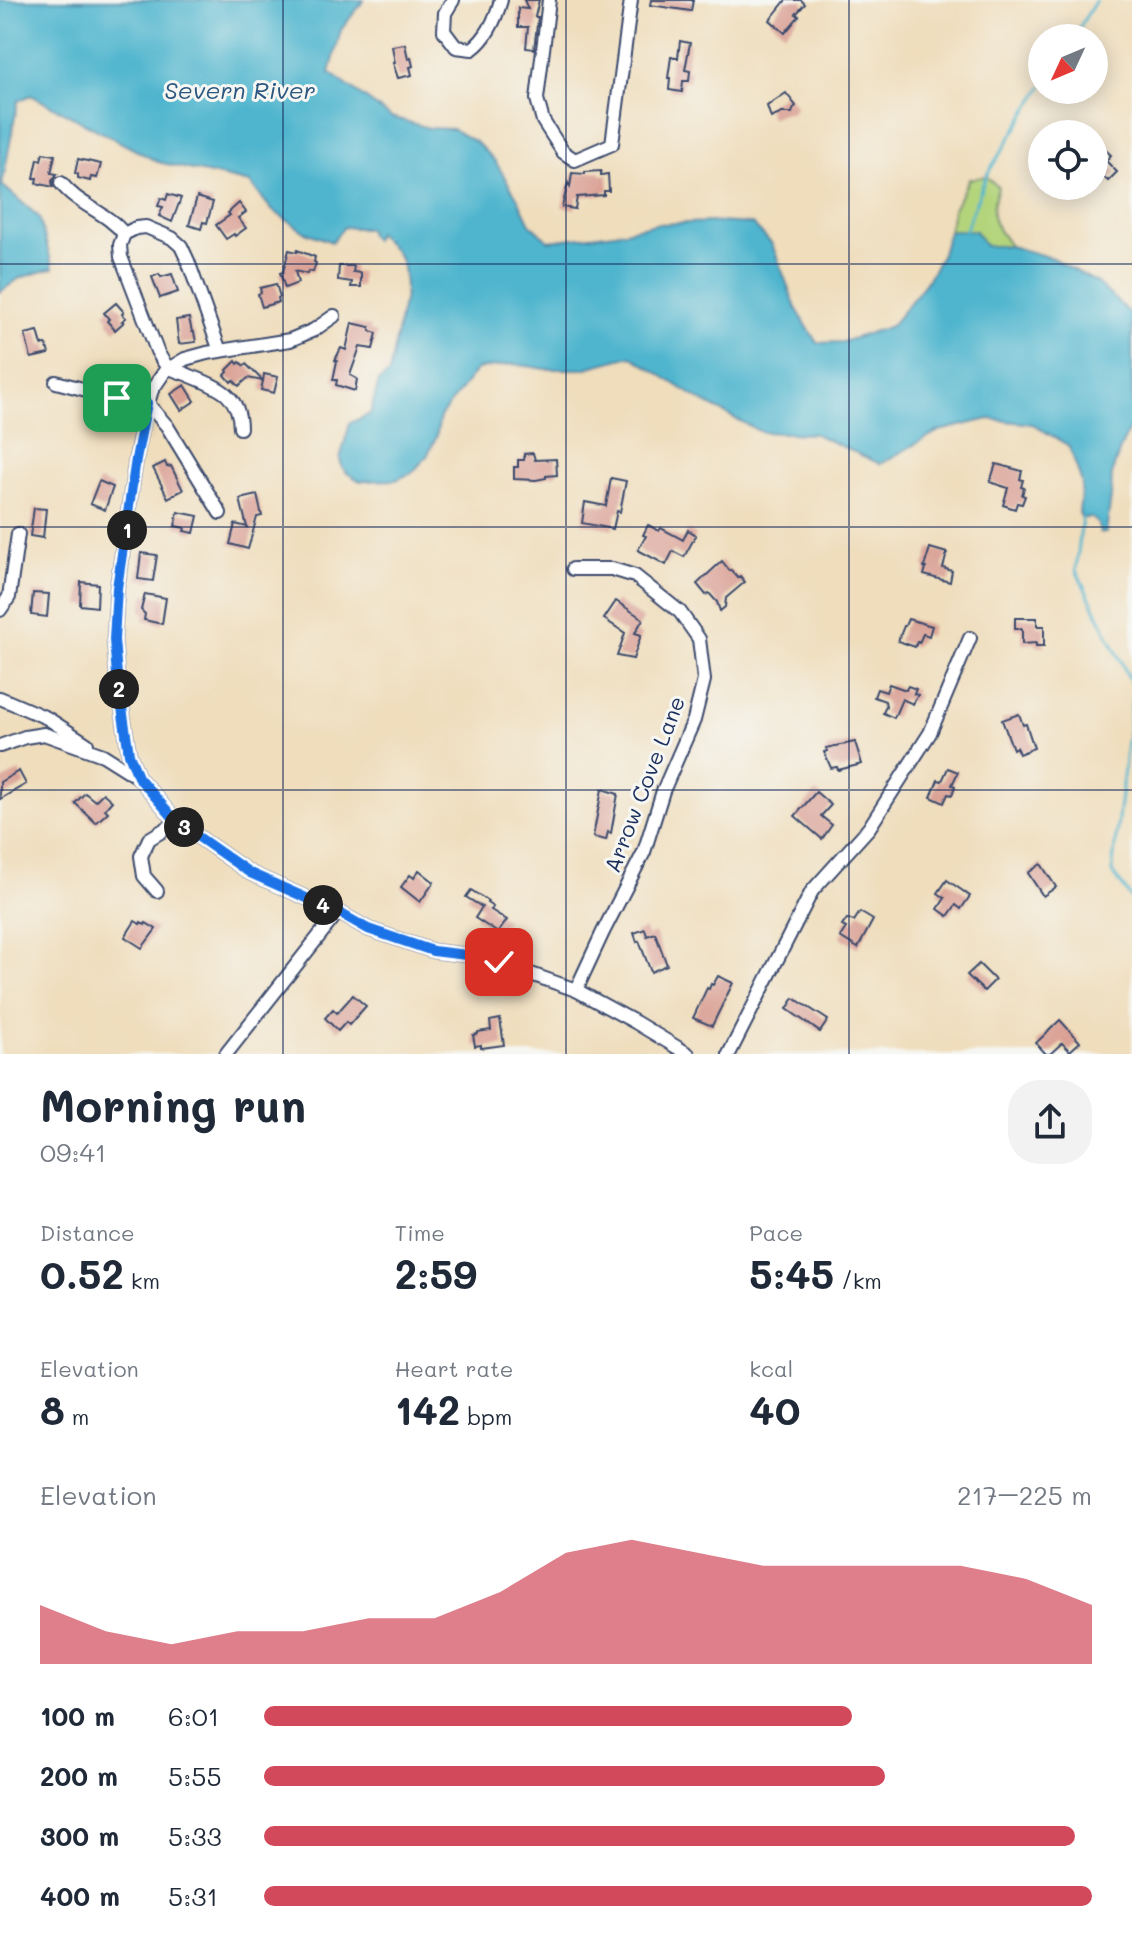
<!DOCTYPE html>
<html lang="en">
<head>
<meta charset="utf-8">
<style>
  body { margin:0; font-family:Mali,sans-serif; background:#f2f2f3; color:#1f2937; height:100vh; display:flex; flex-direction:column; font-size:30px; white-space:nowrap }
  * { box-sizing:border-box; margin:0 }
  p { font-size:26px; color:#747a83 }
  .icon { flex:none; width:44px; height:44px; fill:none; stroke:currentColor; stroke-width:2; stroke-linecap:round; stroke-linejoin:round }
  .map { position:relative; height:1054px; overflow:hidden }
  .sheet { display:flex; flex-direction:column; background:#fff; flex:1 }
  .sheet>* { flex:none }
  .needle { width:52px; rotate:226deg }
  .fabs { position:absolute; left:1028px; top:24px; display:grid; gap:16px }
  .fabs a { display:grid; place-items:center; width:80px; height:80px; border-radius:50%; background:#fff; box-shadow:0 4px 20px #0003; font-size:40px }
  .pin { position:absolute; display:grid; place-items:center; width:68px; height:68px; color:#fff; margin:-34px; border-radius:16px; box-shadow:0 4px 12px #0006 }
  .km { position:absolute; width:40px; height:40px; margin:-20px; border-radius:50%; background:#222; color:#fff; font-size:22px; line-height:40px; text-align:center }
  .round { display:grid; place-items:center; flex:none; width:84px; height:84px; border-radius:32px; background:#f2f2f3 }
  .overview { display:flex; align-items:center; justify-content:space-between; height:136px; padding:0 40px }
  h1 { font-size:44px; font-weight:800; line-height:60px }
  .metrics { display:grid; grid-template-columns:repeat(3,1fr); gap:12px; height:136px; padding:8px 40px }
  .metrics div { display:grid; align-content:center }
  .metrics b { font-size:40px; font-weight:800 }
  .metrics small { font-size:22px; font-weight:400 }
  .metrics p { font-size:22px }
  .chart { height:224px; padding:16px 40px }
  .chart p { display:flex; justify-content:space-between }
  .chart svg { width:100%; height:144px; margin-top:8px; fill:#d1495b; opacity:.7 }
  ul { padding:0 40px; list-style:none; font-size:26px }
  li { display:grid; grid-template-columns:128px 96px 1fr; align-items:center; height:60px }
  li i { height:20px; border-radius:10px; background:#d1495b }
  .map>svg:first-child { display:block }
  .green { fill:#b4d47c; stroke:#68826d; stroke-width:2 }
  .water { fill:#50b5ce; stroke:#367296; stroke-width:2 }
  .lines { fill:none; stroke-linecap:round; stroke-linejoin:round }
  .stream { stroke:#50b5ce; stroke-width:3 }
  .building { fill:#daa195 }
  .minor-casing { stroke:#3b496c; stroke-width:16 }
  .minor { stroke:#fff; stroke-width:12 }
  .route-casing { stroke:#fff; stroke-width:16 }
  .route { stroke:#1a73e8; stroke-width:10 }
  .grid { fill:none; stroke:#1b2f5e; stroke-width:2; stroke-opacity:0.55 }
  .labels { text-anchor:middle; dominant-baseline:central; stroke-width:6; stroke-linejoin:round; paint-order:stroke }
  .street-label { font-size:22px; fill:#1b2f5e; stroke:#f6f6f2 }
  .water-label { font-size:24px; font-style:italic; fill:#2b5780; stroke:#f6f6f2 }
</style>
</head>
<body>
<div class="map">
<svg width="1132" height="1054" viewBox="0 0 1132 1054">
  <rect width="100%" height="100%" fill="#f6f6f2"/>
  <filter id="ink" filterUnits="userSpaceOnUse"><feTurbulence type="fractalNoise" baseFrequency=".0125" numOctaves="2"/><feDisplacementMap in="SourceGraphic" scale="16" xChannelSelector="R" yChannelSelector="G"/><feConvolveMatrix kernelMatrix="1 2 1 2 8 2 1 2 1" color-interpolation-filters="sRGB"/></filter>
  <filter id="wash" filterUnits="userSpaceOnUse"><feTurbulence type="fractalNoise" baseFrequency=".006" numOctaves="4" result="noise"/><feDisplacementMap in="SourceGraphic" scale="32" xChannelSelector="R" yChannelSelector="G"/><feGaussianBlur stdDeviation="1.8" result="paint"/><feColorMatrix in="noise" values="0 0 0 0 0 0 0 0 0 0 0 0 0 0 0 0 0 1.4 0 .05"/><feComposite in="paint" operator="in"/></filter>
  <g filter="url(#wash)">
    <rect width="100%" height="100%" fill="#efddbb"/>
    <path class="green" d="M986,176l12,11c-10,30 -6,34 12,59h-25l-10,-15h-26l4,-21 16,-31z"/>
    <path class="water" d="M0,0h364l-23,30 -11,43 61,44 38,11 24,1 24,14 18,18 23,38 12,25 19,17 66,-8 41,-9 60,-2 36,2 20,20 24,64 21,35 26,-1 48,-16 34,-42 16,-28 8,-25h26l10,15h25l42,12 44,24 36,33v108l-12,26 -8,24 -1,24 -5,36h-6l-2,-9 -6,-6h-10l-3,-5 3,-30 -13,-37 -37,-22 -43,-5 -50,12 -59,33 -65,-30 -54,-2 -58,-30 -72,-46 -49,13h-36l-32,-5 -37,5 -37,48 -4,21 -9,18 -14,16 -17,8 -36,1 -13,-8 -5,-6 -2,-8 10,-36 20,-9 9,-33 10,-7 13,-67c5,-9 3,-38 -2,-48 -4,-9 -15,-18 -23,-26l-3,7 -3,-3 -3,-8 -24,-2 -12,15 -27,-10 -33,-22 -22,-27 -92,-21 -127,-67 -13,6 -16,84 37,32 14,51 -33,10 -20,14z"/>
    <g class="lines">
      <g class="stream">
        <polyline points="1073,38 1096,0"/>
        <polyline points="965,231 986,176 1042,87"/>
        <polyline points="1082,518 1076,570 1132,684"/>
        <polyline points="1132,699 1112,872 1132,899"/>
      </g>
    </g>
    <g id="blocks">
      <g class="building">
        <polygon points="524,0 539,0 535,17 538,17 534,49 526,48 528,27 518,27 518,8 528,9"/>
        <polygon points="651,0 693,0 691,11 650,5"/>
        <polygon points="786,0 801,0 805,4 796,14 799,16 785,33 770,20"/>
        <polygon points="680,41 690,43 685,70 690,71 689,81 683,81 682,92 669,90 670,78 668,78 671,57 678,58"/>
        <polygon points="405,44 408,59 411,58 413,66 410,67 412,75 398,78 393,63 395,63 392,46"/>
        <polygon points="786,93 796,106 794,108 792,113 782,113 771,118 767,106"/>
        <polygon points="1099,144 1111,155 1106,161 1117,172 1108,181 1094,168 1094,149"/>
        <polygon points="43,153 55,155 51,173 57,174 52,181 53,187 36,183 37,178 34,178 38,159 41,160"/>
        <polygon points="78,159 101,164 97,178 91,177 90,181 78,178 78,174 75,173"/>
        <polygon points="601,171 601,175 608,174 609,191 604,191 604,195 577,197 575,209 562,207 568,183 570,187 572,173 585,174 585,172"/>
        <polygon points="168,194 181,198 172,222 159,216 163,207 158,206 161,198 166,200"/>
        <polygon points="197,197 213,202 207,223 203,222 201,229 189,225"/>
        <polygon points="239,203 246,212 238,218 246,228 235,236 234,234 226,239 216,225 230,215 228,213"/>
        <polygon points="289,250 297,252 297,250 315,257 314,262 316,263 313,272 308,271 307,274 295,271 298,283 285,288 280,273 283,272"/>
        <polygon points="339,266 354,266 353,272 361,273 361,287 351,287 352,282 338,280"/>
        <polygon points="159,274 161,277 172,274 178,292 160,298 152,277"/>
        <polygon points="276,284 280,297 278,298 279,302 262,307 258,294 261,293 260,288"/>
        <polygon points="116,303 124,312 122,314 126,318 122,321 124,322 115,330 107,321 109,319 104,313"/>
        <polygon points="189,318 192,332 194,332 196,342 179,344 176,320"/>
        <polygon points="352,323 370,327 370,331 377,333 373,349 360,347 350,375 357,379 355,391 336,385 337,380 333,380 337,361 335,360 341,348 346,350"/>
        <polygon points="38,331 42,345 46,344 49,354 31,358 25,334"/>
        <polygon points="236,361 238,364 240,362 244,366 246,364 263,381 264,374 278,377 274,393 261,390 263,381 248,378 239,386 233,380 231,382 225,375 228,372 227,370"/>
        <polygon points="185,385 195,401 181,410 171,394"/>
        <polygon points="533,453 535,460 556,459 557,475 546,476 546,478 536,480 514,479 514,467 518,467 518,460 524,460 524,454"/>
        <polygon points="165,462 167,467 171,466 183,490 168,498 153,468"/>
        <polygon points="996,464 1022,471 1020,479 1023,480 1021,487 1024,488 1022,495 1025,496 1022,504 1017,503 1015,509 1003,505 1008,488 990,482"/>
        <polygon points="611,478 626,481 620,512 617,511 613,529 582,523 585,502 606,506"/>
        <polygon points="99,481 113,487 105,510 90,504"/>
        <polygon points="257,495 262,516 257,517 248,549 230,544 235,524 247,527 240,499"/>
        <polygon points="34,508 46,509 43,538 30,536"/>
        <polygon points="178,512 198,516 194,533 184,531 185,528 175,526"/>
        <polygon points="648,525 659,531 661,528 683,540 688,530 696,535 684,557 673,551 666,565 638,550 646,536 643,535"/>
        <polygon points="930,548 947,553 943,568 952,571 950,582 924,575 926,568 924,567"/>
        <polygon points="141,553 157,555 153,581 138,579"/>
        <polygon points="722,561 730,571 731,570 738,578 740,576 745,582 726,598 725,607 720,611 717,602 709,593 706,595 697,584"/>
        <polygon points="81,582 98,584 97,607 80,605"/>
        <polygon points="33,593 49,594 47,617 31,615"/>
        <polygon points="145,594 166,598 162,624 144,620 145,614 141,610"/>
        <polygon points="616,601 643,619 635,633 641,635 633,659 617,656 625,633 604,619"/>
        <polygon points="1015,618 1037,618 1037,626 1044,626 1044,646 1036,646 1036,643 1022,644 1022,629 1015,629"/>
        <polygon points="908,619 932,626 929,636 923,634 919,643 917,642 915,647 898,641 904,626 905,626"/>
        <polygon points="889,684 906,690 908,686 916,689 914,694 918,695 913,704 902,699 894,718 883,713 886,706 885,701 874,697 877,689 886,692"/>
        <polygon points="1019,714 1023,725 1026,724 1034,748 1019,754 1016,747 1013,749 1002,720"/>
        <polygon points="855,742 862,764 838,770 837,767 831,768 824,752 827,751 826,748"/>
        <polygon points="948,768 958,772 952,785 955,786 952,795 948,794 944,803 931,797 938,780 942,781"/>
        <polygon points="19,771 26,784 0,799 0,782"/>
        <polygon points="602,789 618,794 611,833 608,832 606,840 593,837"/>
        <polygon points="816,792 831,805 821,816 832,825 822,839 795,816"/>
        <polygon points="85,793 95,801 103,793 112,801 105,809 108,812 96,823 75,803"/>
        <polygon points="1041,864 1056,887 1043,896 1028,873"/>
        <polygon points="419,870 434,882 420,902 401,887 410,875 414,878"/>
        <polygon points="947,880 970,896 961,909 956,905 948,916 938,909 945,898 938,893"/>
        <polygon points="471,890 488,901 487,903 493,907 491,910 507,920 498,933 475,918 482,907 466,897"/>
        <polygon points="860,912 873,920 858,948 840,937 846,928 842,926 847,919 854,921"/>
        <polygon points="135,921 140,924 141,922 145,925 146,923 156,929 142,948 125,937"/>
        <polygon points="645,929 647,936 655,933 667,965 651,972 639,941 637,942 634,933"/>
        <polygon points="979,964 995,980 984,991 967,975"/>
        <polygon points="718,976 733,983 712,1026 693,1018 707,988 709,989 711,984 713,985"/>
        <polygon points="353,995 366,1006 349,1025 346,1022 338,1031 325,1018 333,1009 337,1013"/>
        <polygon points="794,998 828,1020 820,1032 787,1009"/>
        <polygon points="500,1019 504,1045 481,1048 481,1045 475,1046 473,1035 478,1034 478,1032 491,1030 490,1021"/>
        <polygon points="1060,1020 1080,1042 1070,1051 1062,1043 1050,1054 1046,1054 1036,1043"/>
      </g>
    </g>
  </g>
  <g filter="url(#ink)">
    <use href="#blocks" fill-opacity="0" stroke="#3b496c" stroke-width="2"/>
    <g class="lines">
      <defs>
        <g id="minor">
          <path d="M453,0l-8,13 -1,18 12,16 16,2c15,-11 24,-31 29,-49"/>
          <polyline points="549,0 537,99 543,121 563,152 575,160 612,144 631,0"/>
          <path d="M61,183c17,22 46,29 63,51"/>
          <path d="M124,234l-4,11 1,12 36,94c3,5 6,12 11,16 5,3 12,5 18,7 28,12 54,18 54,54"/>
          <polyline points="124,234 136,228 146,227 172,238 181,246 188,261 220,351"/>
          <polyline points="56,382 117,398 147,403"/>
          <polyline points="147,403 167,426 220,513"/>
          <polyline points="573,569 612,569 635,576 680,612 699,639 704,680 694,720 663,791 644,852 603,932 576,990"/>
          <polyline points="0,610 9,597 18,534"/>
          <polyline points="0,698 47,718 87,744"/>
          <polyline points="0,746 25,737 44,734 103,755 138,777 177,822 250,873 338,912 368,929 433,951 483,957 576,990 635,1022 688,1054"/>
          <polyline points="138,777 129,754 117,675 114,640 117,588 136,459 144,416 152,390 165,371 185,359 207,353 290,340 314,330 334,316"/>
          <polyline points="157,891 144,876 141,856 149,839 177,822"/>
          <polyline points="226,1054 338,912"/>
          <polyline points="729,1054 812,891 869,828 930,733 970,638"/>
        </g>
      </defs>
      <use href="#minor" class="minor-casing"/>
      <use href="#minor" class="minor"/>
    </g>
  </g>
  <g class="lines" filter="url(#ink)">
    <defs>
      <polyline id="route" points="117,398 147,403 136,459 117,588 114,640 117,675 129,754 138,777 177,822 250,873 338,912 368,929 433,951 483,957 499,962"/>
    </defs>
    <use href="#route" class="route-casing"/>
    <use href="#route" class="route"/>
  </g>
  <path class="grid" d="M283,0v1054M566,0v1054M849,0v1054M0,264h1132M0,527h1132M0,790h1132"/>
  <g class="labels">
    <g class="street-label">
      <text transform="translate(644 784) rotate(-69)">Arrow Cove Lane</text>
    </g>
    <g class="water-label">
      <text x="240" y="89">Severn River</text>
    </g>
  </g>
</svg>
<div class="fabs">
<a><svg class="needle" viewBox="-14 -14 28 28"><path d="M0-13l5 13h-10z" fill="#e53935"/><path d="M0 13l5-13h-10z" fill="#747a83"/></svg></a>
<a><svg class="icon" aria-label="locate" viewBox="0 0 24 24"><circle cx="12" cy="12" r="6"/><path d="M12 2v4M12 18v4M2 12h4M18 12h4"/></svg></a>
</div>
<div class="pin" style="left:117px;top:398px;background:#1e9e55"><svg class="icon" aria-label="arrive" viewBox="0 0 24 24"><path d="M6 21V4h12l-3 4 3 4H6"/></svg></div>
<div class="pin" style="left:499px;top:962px;background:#d93025"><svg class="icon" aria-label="check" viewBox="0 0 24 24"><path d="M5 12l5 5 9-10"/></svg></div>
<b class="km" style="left:127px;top:530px">1</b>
<b class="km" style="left:119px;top:689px">2</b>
<b class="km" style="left:184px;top:827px">3</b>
<b class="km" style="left:323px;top:905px">4</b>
</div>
<section class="sheet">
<div class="overview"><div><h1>Morning run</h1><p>09:41</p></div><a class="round"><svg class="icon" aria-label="share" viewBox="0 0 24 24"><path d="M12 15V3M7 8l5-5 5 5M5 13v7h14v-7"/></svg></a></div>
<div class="metrics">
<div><p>Distance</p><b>0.52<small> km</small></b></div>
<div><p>Time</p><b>2:59</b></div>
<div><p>Pace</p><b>5:45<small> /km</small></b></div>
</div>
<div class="metrics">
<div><p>Elevation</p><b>8<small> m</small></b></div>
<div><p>Heart rate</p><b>142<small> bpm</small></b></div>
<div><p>kcal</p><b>40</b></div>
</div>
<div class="chart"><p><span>Elevation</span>217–225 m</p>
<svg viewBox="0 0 160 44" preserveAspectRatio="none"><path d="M0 44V26L10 34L20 38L30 34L40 34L50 30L60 30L70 22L80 10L90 6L100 10L110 14L120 14L130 14L140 14L150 18L160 26V44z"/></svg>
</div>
<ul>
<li><b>100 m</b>6:01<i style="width:71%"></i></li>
<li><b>200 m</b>5:55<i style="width:75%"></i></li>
<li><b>300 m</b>5:33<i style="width:98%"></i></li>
<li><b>400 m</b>5:31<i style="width:100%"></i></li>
</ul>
</section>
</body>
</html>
